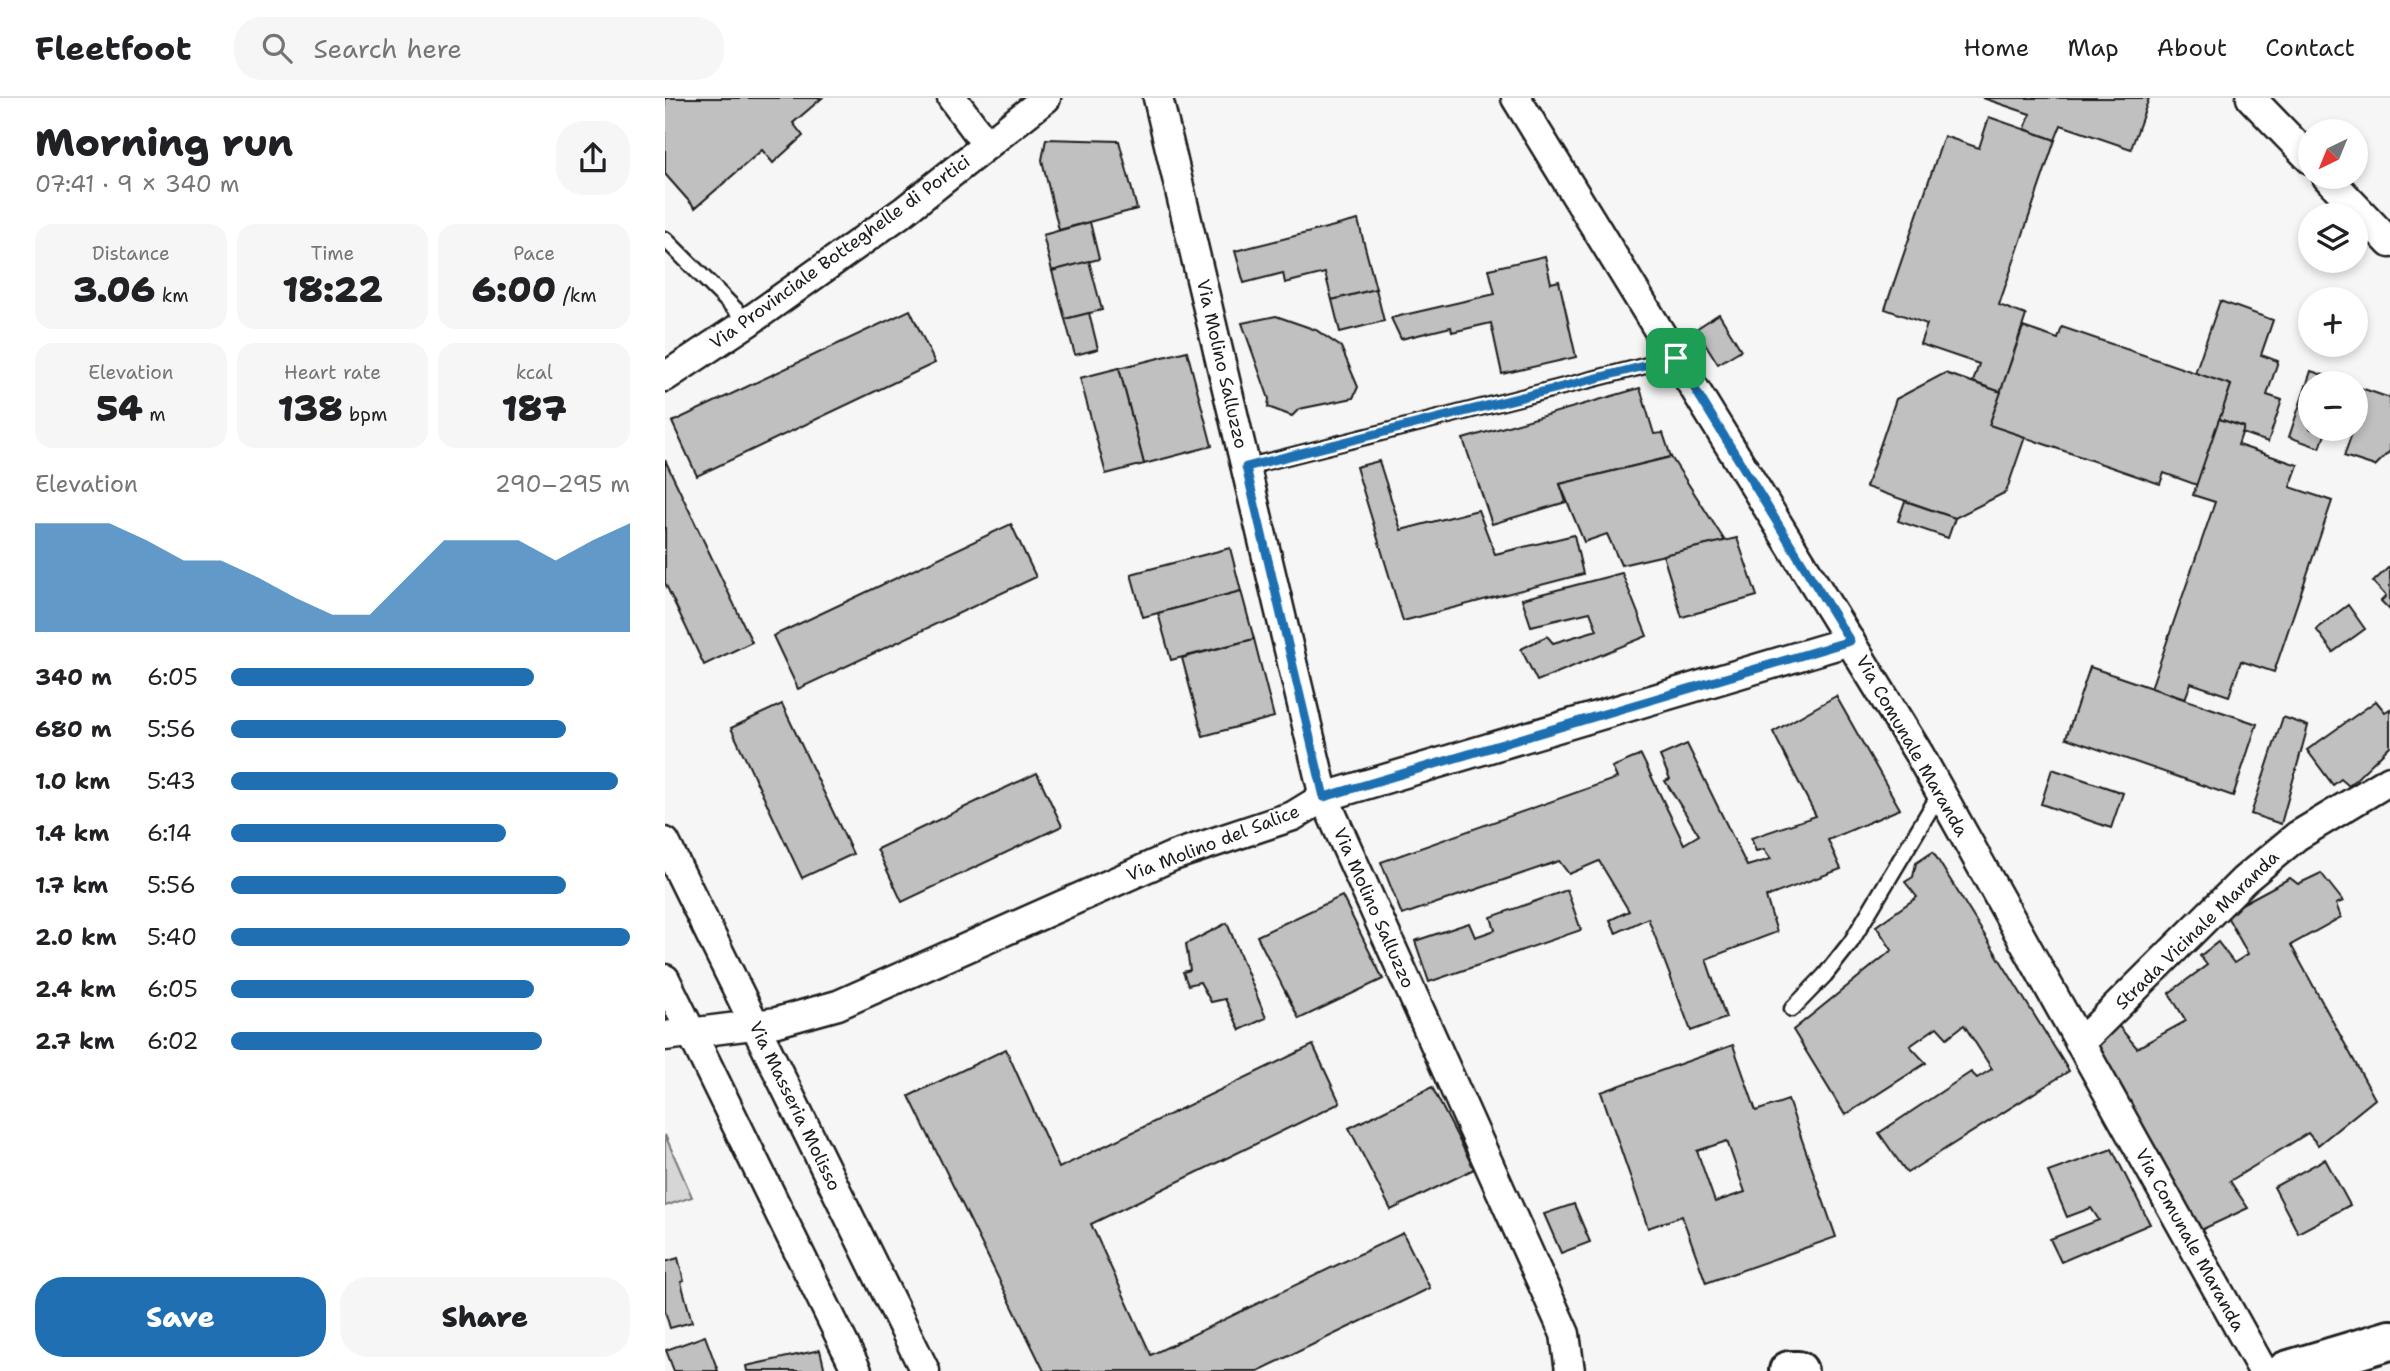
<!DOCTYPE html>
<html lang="en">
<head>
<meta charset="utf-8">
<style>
  body { margin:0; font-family:"Shantell Sans",sans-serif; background:#f6f6f6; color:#202124; height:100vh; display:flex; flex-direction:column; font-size:26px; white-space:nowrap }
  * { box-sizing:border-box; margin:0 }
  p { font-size:23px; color:#757577 }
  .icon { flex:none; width:38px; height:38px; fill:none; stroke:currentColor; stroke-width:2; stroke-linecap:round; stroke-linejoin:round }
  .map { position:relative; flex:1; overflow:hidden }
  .details { display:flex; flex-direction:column; background:#fff; width:665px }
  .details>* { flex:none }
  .needle { width:46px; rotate:223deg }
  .tools { position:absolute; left:1633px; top:21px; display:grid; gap:14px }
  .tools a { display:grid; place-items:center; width:70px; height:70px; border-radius:50%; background:#fff; box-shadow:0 4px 10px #0003; font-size:35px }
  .pin { position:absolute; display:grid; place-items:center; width:60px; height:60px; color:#fff; margin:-30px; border-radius:14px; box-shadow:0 4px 10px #0006 }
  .round { display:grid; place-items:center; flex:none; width:74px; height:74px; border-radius:28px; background:#f6f6f6 }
  .summary { display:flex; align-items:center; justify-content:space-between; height:119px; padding:0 35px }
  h1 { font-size:38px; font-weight:800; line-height:52px }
  .figures { display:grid; grid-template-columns:repeat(3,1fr); gap:10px; height:119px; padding:7px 35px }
  .figures div { display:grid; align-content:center; border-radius:18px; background:#f6f6f6; text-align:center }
  .figures b { font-size:35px; font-weight:800 }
  .figures small { font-size:19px; font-weight:400 }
  .figures p { font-size:19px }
  .chart { height:196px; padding:14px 35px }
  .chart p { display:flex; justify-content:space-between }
  .chart svg { width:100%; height:126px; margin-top:7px; fill:#1f6fb2; opacity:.7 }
  .cta { display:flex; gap:14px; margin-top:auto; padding:14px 35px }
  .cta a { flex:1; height:80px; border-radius:28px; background:#1f6fb2; color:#fff; font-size:28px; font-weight:800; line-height:80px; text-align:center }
  .cta a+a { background:#f6f6f6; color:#202124 }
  ul { padding:0 35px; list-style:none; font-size:23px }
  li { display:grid; grid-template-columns:112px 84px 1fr; align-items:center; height:52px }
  li i { height:18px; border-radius:9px; background:#1f6fb2 }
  header { display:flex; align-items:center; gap:42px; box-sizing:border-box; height:98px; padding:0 35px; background:#fff; border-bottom:2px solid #e0e0e0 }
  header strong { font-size:33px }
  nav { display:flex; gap:38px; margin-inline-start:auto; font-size:24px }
  .search { width:490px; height:63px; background:#f6f6f6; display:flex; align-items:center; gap:18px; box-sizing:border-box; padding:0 24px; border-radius:28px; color:#757577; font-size:26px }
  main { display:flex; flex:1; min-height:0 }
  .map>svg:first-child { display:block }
  .green { fill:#d6d6d6; stroke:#797979; stroke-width:2 }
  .building { fill:#c0c0c0; stroke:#1c1c1c; stroke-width:2; fill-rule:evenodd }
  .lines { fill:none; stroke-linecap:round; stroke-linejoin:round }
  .lane-casing { stroke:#1c1c1c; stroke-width:19 }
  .street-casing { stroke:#1c1c1c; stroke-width:33 }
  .secondary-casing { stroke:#1c1c1c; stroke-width:44 }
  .lane { stroke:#fff; stroke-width:14 }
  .street { stroke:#fff; stroke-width:28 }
  .secondary { stroke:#fff; stroke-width:38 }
  .route-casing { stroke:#fff; stroke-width:14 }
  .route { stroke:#1f6fb2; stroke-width:9 }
  .labels { text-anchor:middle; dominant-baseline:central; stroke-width:5; stroke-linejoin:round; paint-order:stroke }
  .street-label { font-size:18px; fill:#1c1c1c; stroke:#fff }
</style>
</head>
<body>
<header>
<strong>Fleetfoot</strong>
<div class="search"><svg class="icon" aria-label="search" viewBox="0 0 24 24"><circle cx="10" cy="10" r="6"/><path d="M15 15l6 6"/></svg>Search here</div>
<nav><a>Home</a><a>Map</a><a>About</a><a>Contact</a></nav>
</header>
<main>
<section class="details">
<div class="summary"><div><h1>Morning run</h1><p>07:41 · 9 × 340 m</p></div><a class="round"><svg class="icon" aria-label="share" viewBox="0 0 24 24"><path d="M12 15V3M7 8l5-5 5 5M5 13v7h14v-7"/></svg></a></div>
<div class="figures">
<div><p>Distance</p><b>3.06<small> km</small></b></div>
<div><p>Time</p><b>18:22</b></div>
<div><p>Pace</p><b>6:00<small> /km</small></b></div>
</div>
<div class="figures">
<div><p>Elevation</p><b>54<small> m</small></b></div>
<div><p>Heart rate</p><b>138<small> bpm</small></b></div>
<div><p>kcal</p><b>187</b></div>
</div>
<div class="chart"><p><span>Elevation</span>290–295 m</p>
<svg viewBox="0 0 160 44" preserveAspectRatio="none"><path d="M0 44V6L10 6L20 6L30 12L40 19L50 19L60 25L70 32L80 38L90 38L100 25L110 12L120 12L130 12L140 19L150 12L160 6V44z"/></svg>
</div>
<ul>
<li><b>340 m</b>6:05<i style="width:76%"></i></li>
<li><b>680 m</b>5:56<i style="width:84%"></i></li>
<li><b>1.0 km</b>5:43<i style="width:97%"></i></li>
<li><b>1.4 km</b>6:14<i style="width:69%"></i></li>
<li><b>1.7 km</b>5:56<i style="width:84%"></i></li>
<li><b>2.0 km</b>5:40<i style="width:100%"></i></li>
<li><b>2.4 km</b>6:05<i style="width:76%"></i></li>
<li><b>2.7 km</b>6:02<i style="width:78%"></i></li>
</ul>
<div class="cta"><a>Save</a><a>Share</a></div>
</section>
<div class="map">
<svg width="1725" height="1273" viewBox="0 0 1725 1273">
  <rect width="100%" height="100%" fill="#f6f6f6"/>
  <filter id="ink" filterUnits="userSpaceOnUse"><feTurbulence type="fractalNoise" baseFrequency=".0143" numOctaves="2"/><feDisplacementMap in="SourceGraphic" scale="14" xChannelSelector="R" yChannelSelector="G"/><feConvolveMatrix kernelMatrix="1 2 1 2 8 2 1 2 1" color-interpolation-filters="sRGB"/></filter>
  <g filter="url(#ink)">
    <polygon class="green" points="0,1037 27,1099 0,1108"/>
    <g class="building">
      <polygon points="0,0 157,0 128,25 138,38 108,65 97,52 30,110 0,76"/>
      <polygon points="1318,0 1484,0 1466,51 1396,27 1390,42 1360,31 1365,16"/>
      <polygon points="1324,19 1390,42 1334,207 1361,217 1336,294 1308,284 1314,266 1255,246 1262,226 1220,211 1279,38 1314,50"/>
      <polygon points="381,41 454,43 472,111 394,132 377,62"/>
      <polygon points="693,122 711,191 667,202 660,175 620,185 618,175 579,185 570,153"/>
      <polygon points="425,124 434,161 387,173 378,137"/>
      <polygon points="880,158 886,185 894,183 911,259 837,276 826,225 787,234 786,229 736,241 726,220 830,196 824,171"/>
      <polygon points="424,163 437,212 400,221 387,173"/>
      <polygon points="711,191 719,223 675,234 667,202"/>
      <polygon points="1555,203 1608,222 1596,257 1613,263 1602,297 1617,302 1603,344 1577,335 1579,329 1554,321 1566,287 1530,275"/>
      <polygon points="245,212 270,265 32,378 7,324"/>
      <polygon points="424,215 433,251 410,257 400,221"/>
      <polygon points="1054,216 1076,252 1053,266 1031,231"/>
      <polygon points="611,218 651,232 676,249 693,289 688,300 634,311 627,318 603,309 604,301 577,225"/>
      <polygon points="1358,229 1393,241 1397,229 1566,287 1532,387 1499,375 1495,386 1324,327"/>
      <polygon points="522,253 547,348 479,366 454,270"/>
      <polygon points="454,270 479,366 441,376 415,280"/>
      <polygon points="1646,273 1683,285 1645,285 1645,331 1662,331 1655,350 1624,339"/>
      <polygon points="1280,275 1336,294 1324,327 1360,339 1341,394 1290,420 1201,389 1231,301"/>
      <polygon points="1690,288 1725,300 1725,353 1710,368 1679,358 1692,321"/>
      <polygon points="975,290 989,336 998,335 1006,359 895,386 901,404 827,426 798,341"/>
      <polygon points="1554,321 1579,329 1573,347 1633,367 1625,389 1667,403 1609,574 1576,563 1564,598 1526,585 1520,601 1486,590 1550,404 1528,397"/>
      <polygon points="1006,359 1060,443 956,467 942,436 919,444 895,386"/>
      <polygon points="0,362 87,544 39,567 0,485"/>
      <polygon points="714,363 736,432 813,412 830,456 909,437 918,476 738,523 691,369"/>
      <polygon points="1240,403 1290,420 1283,440 1233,423"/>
      <polygon points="346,426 371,479 133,591 108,538"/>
      <polygon points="1072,440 1092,498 1017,519 998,457"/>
      <polygon points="565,450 576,493 478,519 466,476"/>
      <polygon points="1725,468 1725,512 1716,503 1721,498 1708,484"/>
      <polygon points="957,475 982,538 872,583 856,551 882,538 888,545 932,532 925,514 866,528 857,501"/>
      <polygon points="576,493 589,541 506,562 493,515"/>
      <polygon points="1683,507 1700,531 1668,554 1651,531"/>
      <polygon points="589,541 609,619 538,638 517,560"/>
      <polygon points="1425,569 1592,626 1568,698 1401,640"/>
      <polygon points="1171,598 1235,711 1163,742 1176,771 1101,799 1112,834 1041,861 1061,920 1026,933 983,820 951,835 945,822 964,813 934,763 904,776 894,763 737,817 716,764 952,680 947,669 976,657 1019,746 1034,737 1000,683 1005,681 995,658 1022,646 1082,768 1106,761 1099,751 1091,753 1086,740 1151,718 1108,634"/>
      <polygon points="1711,603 1720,614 1725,611 1725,648 1684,688 1676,681 1668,687 1642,652"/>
      <polygon points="117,606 188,756 137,780 66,630"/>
      <polygon points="1618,619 1643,628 1616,726 1586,716"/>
      <polygon points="1387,671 1458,695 1446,730 1376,706"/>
      <polygon points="372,675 397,728 237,804 212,751"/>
      <polygon points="1268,754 1404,973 1242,1075 1214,1035 1306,974 1312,980 1327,971 1299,927 1282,940 1272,929 1245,948 1261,965 1180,1017 1128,932 1227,852 1211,828 1252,799 1240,784 1248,779 1251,765"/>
      <polygon points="1656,775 1678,803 1671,806 1676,819 1626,847 1710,1001 1653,1047 1643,1035 1565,1083 1583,1110 1536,1132 1426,945 1452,926 1472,950 1521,923 1504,895 1542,867 1535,858 1553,844 1569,865 1583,856 1560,815 1625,780 1633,786"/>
      <polygon points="902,792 916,832 764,884 750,843 804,825 810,839 830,832 826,819"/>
      <polygon points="677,798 718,881 634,921 592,838"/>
      <polygon points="562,825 601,920 575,932 560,901 546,904 535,884 523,887 518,874 525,872 521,846"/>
      <polygon points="648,947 675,1005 426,1126 486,1257 738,1135 765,1190 593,1273 379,1273 244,998 341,951 394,1070"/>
      <path d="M1068,947l23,66 32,-11 48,137 -130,46 -24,-67 -34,12 -47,-136zM1062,1043l18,51 -30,10 -18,-51z"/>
      <polygon points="767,989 809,1071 726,1112 684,1030"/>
      <polygon points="1447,1051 1485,1126 1396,1164 1385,1141 1434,1122 1426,1110 1402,1119 1383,1074"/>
      <polygon points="1660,1061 1685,1107 1633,1135 1609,1089"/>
      <polygon points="909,1106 925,1144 896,1155 879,1116"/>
      <polygon points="13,1160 19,1183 16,1184 27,1224 5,1230 0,1213 0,1164"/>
      <polygon points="40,1238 53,1273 9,1273 1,1252"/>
      <polygon points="155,1252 160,1273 82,1273 81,1268"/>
    </g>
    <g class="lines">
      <defs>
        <g id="lane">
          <polyline points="0,141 83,224"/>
          <polyline points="581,369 1011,260"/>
          <polyline points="1127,911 1160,877 1186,844 1275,695"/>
        </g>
        <g id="street">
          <polyline points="287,0 322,47"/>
          <polyline points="493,0 659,699 900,1236 905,1273"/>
          <polyline points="851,0 1254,656 1598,1273"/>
          <polyline points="1586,0 1645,61"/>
          <polyline points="1662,79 1725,145"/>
          <polyline points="0,279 83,224 239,113 381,0"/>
          <polyline points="0,744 260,1273"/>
          <polyline points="0,881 192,1273"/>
          <polyline points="0,938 112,924 173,907 508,758 628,718 659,699 1185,543"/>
          <polyline points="1415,945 1579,782 1632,738 1725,682"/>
        </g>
        <g id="secondary">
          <polyline points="1124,1273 1133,1273"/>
          <polyline points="1621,1273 1725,1242"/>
        </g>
      </defs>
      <use href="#lane" class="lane-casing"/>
      <use href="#street" class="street-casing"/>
      <use href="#secondary" class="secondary-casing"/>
      <use href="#lane" class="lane"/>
      <use href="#street" class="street"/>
      <use href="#secondary" class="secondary"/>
    </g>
  </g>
  <g class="lines" filter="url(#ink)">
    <defs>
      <polygon id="route" points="1011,260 1185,543 659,699 581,369"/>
    </defs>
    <use href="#route" class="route-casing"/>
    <use href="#route" class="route"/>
  </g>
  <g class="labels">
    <g class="street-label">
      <text transform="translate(175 154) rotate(-36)">Via Provinciale Botteghelle di Portici</text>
      <text transform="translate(557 266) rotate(77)">Via Molino Salluzzo</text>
      <text transform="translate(1247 648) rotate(60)">Via Comunale Maranda</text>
      <text transform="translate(548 745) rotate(-21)">Via Molino del Salice</text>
      <text transform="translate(709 810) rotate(66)">Via Molino Salluzzo</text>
      <text transform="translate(1532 832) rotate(-44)">Strada Vicinale Maranda</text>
      <text transform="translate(130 1008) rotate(64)">Via Masseria Molisso</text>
      <text transform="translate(1525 1142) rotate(61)">Via Comunale Maranda</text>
    </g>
  </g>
</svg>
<div class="tools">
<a><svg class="needle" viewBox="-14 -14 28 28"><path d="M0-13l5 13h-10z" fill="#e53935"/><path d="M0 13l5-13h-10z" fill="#757577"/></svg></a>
<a><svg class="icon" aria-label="layers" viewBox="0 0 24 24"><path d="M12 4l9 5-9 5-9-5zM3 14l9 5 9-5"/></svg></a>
<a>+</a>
<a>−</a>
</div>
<div class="pin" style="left:1011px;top:260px;background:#1e9e55"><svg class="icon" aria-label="arrive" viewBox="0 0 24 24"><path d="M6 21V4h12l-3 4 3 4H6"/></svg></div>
</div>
</main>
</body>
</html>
